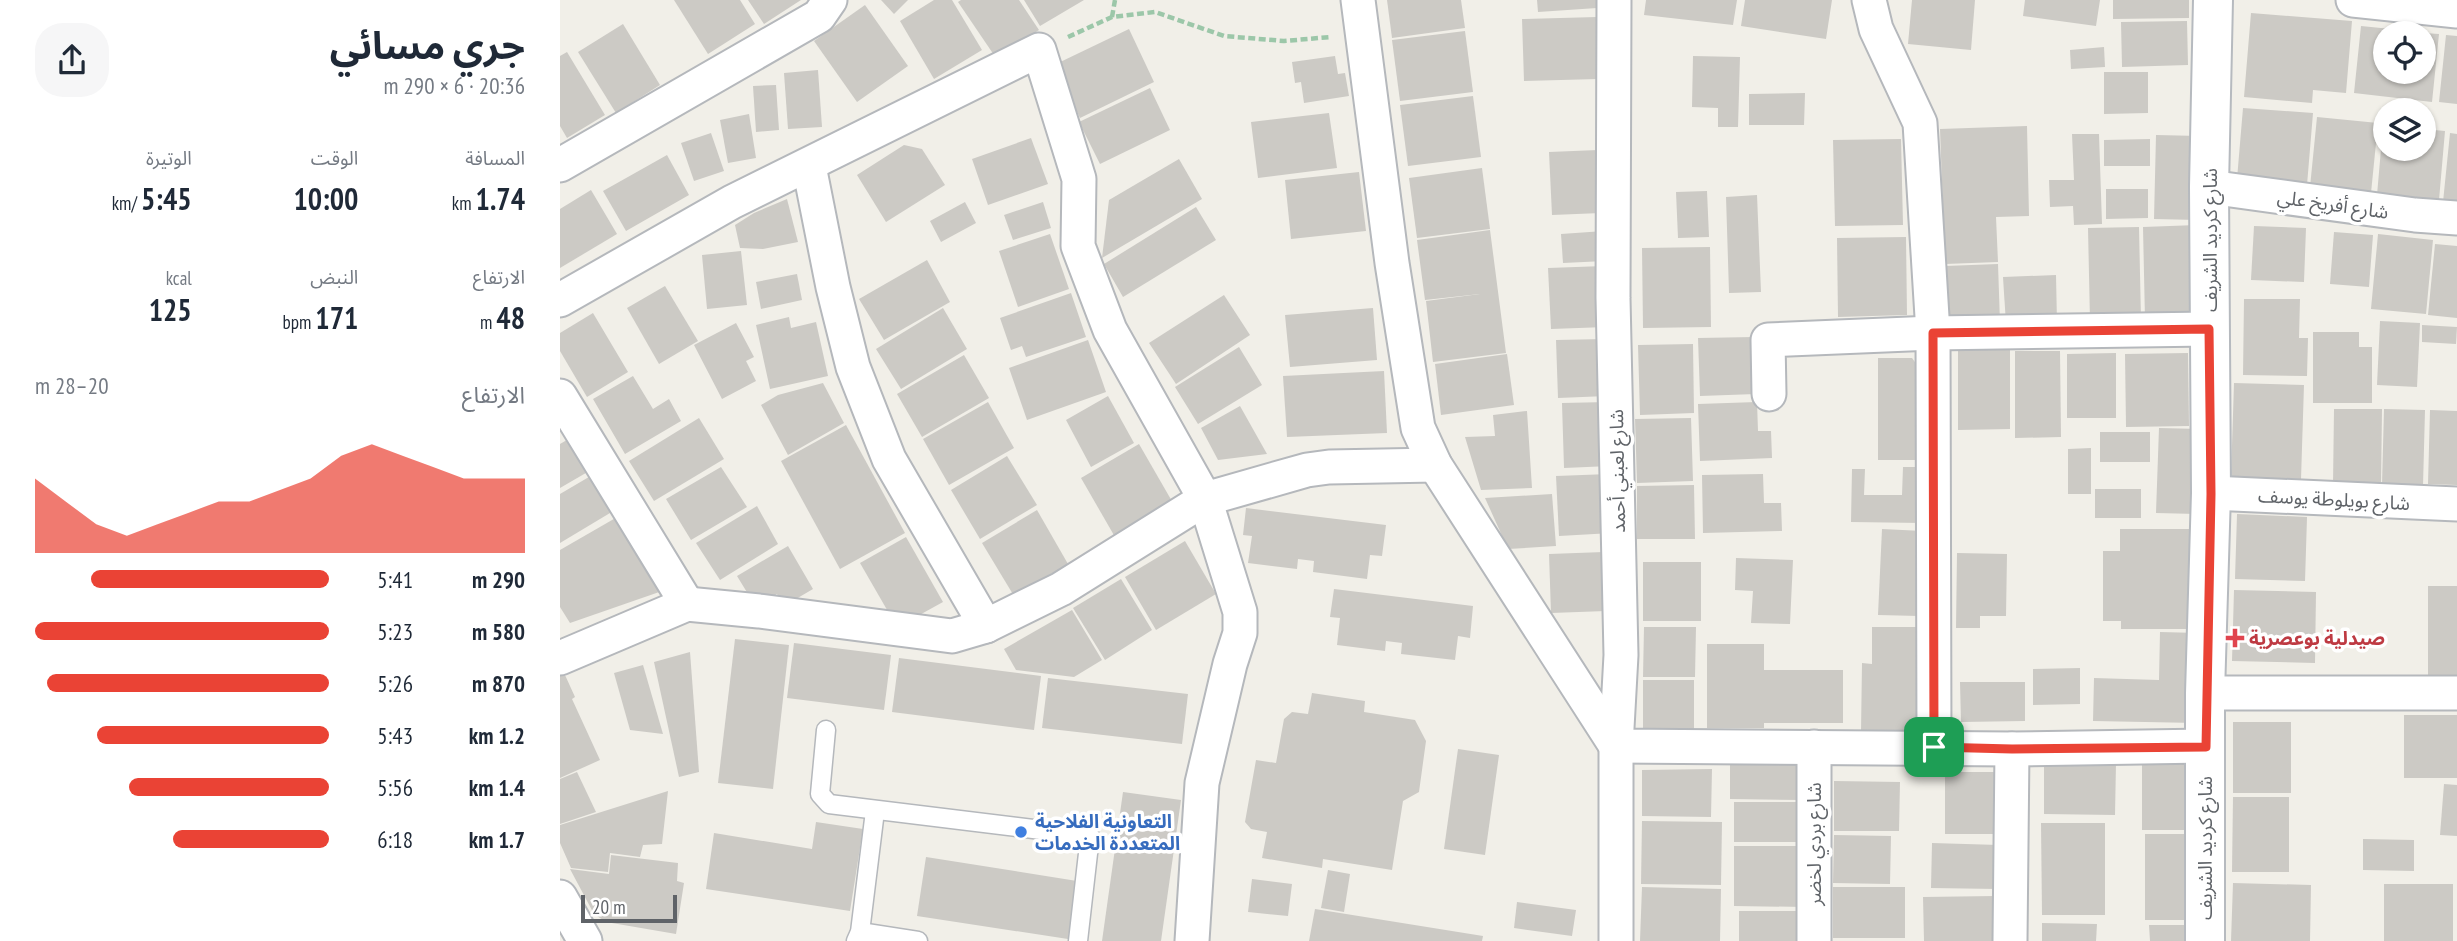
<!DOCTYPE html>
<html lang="ar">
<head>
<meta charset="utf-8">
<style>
  body { margin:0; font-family:"PT Sans Narrow","Noto Sans Arabic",sans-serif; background:#f6f6f7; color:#1f2937; direction:rtl; height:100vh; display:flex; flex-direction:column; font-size:26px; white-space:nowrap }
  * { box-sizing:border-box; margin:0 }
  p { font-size:23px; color:#747a83 }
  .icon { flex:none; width:38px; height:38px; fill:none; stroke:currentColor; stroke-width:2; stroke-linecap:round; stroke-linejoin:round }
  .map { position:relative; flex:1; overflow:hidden; direction:ltr }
  .panel { display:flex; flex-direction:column; background:#fff; width:560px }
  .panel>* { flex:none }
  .controls { position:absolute; left:1813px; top:21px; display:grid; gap:14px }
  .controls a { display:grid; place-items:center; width:63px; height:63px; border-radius:50%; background:#fff; box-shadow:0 2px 5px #0004; font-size:35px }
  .scale { position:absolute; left:21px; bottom:18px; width:96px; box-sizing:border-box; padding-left:7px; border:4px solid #5f6368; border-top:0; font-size:19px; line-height:24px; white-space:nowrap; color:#5f6368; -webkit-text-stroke:5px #fff; paint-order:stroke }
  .pin { position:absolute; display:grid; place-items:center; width:60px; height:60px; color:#fff; margin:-30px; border-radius:14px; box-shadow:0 4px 10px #0006 }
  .round { display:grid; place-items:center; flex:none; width:74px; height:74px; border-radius:28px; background:#f6f6f7 }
  .overview { display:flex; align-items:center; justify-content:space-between; height:119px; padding:0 35px }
  h1 { font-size:38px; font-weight:700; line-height:52px }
  .stats { display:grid; grid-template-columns:repeat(3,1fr); gap:10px; height:119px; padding:7px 35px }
  .stats div { display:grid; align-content:center }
  .stats b { font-size:30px; font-weight:700 }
  .stats small { font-size:19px; font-weight:400 }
  .stats p { font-size:19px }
  .chart { height:196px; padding:14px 35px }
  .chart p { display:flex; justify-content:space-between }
  .chart svg { width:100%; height:126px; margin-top:7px; fill:#ea4335; opacity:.7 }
  ul { padding:0 35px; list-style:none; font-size:23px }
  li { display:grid; grid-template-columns:112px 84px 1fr; align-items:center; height:52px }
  li i { height:18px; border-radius:9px; background:#ea4335 }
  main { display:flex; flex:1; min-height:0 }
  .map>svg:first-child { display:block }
  .building { fill:#cccac5 }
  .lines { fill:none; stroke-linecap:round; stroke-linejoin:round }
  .lane-casing { stroke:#b5b8bc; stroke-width:21 }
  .street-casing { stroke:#b5b8bc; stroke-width:37 }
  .secondary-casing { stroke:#b6babf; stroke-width:42 }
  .path { stroke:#9cc7a9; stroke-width:4.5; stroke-dasharray:7 3.5; stroke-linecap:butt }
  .lane { stroke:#fff; stroke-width:18 }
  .street { stroke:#fff; stroke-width:33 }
  .secondary { stroke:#fff; stroke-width:38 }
  .route-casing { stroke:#fff; stroke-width:14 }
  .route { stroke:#ea4335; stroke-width:9 }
  .health-dot { fill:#e0444e; stroke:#fff; stroke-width:2.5 }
  .shop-dot { fill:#3f7fe0; stroke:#fff; stroke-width:2.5 }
  .labels { text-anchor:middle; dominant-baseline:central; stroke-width:7; stroke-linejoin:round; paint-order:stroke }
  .street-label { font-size:19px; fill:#5f6368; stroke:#fff }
  .health-label { font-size:19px; font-weight:bold; fill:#be3a42; stroke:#fff; text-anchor:start }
  .shop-label { font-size:19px; font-weight:bold; fill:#366cbe; stroke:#fff; text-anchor:start }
</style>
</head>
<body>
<main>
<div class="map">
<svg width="1897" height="941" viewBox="0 0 1897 941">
  <rect width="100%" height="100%" fill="#f1efe8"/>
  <g class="building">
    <polygon points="114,0 180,0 195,24 148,54"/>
    <polygon points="188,0 241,0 204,24"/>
    <polygon points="321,0 348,0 334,14"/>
    <polygon points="374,0 392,0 422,50 374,79 340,21"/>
    <polygon points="401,0 459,0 479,30 436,58 398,2"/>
    <polygon points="464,0 524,0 480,26"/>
    <polygon points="827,0 901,0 905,28 832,38"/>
    <polygon points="977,0 1037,0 1037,8 978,12"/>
    <polygon points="1086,0 1177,0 1173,25 1084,15"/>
    <polygon points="1185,0 1272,0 1266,39 1181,26"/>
    <polygon points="1352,0 1415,0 1411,50 1348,44"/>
    <polygon points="1465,0 1540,0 1536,26 1463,16"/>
    <polygon points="1553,0 1629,0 1629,18 1553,19"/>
    <polygon points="305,5 348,66 297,102 254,41"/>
    <polygon points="1691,13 1792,21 1786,93 1753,90 1752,103 1684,97"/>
    <polygon points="1037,17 1038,79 964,81 962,19"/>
    <polygon points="1627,21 1628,65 1562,67 1561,22"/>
    <polygon points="63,24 100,85 56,113 18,52"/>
    <polygon points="1801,26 1851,31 1851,33 1825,33 1825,72 1864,72 1864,33 1879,34 1872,102 1794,93"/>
    <polygon points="569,29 594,82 520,118 494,65"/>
    <polygon points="905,31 913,92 840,101 832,40"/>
    <polygon points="1886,35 1897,36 1897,104 1879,102"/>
    <polygon points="1544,47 1545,67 1511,69 1510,50"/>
    <polygon points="7,52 45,115 7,138 0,126 0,56"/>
    <polygon points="775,56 778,74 785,73 789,96 744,103 741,82 735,83 732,62"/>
    <polygon points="1133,56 1180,57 1178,127 1158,127 1158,108 1132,107"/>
    <polygon points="258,70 262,127 228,129 224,73"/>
    <polygon points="1544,72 1588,72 1588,113 1544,114"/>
    <polygon points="216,85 219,130 196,132 193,86"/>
    <polygon points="590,88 610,130 540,164 519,122"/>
    <polygon points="1245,93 1244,125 1189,125 1189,94"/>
    <polygon points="913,96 921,157 848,166 840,105"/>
    <polygon points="1683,108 1753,113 1747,185 1677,179"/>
    <polygon points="769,113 777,168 698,178 691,122"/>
    <polygon points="189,114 196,158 168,163 160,120"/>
    <polygon points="1757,117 1818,123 1811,193 1750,187"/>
    <polygon points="1467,126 1469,216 1436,217 1438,262 1385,264 1380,129"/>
    <polygon points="1823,126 1825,126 1825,149 1864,149 1864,129 1885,131 1879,200 1817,195"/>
    <polygon points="151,133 164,171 134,181 121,143"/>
    <polygon points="1890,133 1897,134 1897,203 1883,202"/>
    <polygon points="1512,134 1539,134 1542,224 1514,225 1513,206 1490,207 1489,180 1514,180"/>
    <polygon points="1596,135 1640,136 1638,220 1594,219"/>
    <polygon points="471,138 488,184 428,205 412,159"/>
    <polygon points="1341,139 1343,225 1275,226 1273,140"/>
    <polygon points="1590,139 1590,166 1544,166 1544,140"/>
    <polygon points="344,145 362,149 385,185 326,222 297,175"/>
    <polygon points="1038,150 1041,213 992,215 989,152"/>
    <polygon points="107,155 129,195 66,231 43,191"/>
    <polygon points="619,159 642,199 542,258 549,200"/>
    <polygon points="922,168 930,229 857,238 849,178"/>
    <polygon points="799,172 806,231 731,239 725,180"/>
    <polygon points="1546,189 1588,189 1588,218 1546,219"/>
    <polygon points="31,190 57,234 0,268 0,209"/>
    <polygon points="1147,191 1149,237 1118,238 1116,192"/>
    <polygon points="1197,195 1201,292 1169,293 1166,197"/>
    <polygon points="227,199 238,242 203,249 180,248 175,225 194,213"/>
    <polygon points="405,202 416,223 381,242 370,221"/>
    <polygon points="483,202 491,228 453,240 444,215"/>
    <polygon points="636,207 656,240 563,297 544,264"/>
    <polygon points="1637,225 1639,319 1585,320 1583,227"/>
    <polygon points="1694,226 1746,228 1744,282 1691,280"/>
    <polygon points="1579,227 1581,320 1530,321 1528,228"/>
    <polygon points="930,230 946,353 873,362 866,301 920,294 865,300 857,240"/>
    <polygon points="1044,231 1045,261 1003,263 1001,234"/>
    <polygon points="1774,232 1813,235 1809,287 1770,284"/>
    <polygon points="490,234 509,289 458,307 439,251"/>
    <polygon points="1818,234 1873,240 1866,314 1811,309"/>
    <polygon points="1346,237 1347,315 1278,317 1277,238"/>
    <polygon points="1875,244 1897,246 1897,318 1868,315"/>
    <polygon points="1150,247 1151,327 1083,328 1082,248"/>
    <polygon points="181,251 187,305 147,309 142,255"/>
    <polygon points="367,260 390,302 324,340 299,299"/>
    <polygon points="1438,264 1440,323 1387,325 1385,266"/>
    <polygon points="1044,266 1046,327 991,329 988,268"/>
    <polygon points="237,274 242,300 201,309 196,282"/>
    <polygon points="1496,275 1497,323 1446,324 1443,277"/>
    <polygon points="105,286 138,341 99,364 67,308"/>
    <polygon points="511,293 526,337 466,357 462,346 451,350 440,318"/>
    <polygon points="664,295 690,335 616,384 589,343"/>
    <polygon points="1684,299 1740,299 1739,338 1748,338 1747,376 1683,375"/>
    <polygon points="383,308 407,349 341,389 316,349"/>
    <polygon points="813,308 817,360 730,367 725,315"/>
    <polygon points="33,313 68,372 27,397 0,351 0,333"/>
    <polygon points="229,317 231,328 256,322 268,376 210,389 196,325"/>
    <polygon points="1820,321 1860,323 1857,387 1817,385"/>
    <polygon points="176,323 194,357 186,361 196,381 162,399 134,345"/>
    <polygon points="1862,325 1897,327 1896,344 1862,342"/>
    <polygon points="1753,332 1799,332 1799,347 1812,347 1812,403 1753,403"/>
    <polygon points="1194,337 1196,394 1140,396 1138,338"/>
    <polygon points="1045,339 1047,396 998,398 996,340"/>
    <polygon points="528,340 546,392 467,420 449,368"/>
    <polygon points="1133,344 1134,413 1080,415 1078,345"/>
    <polygon points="679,347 702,385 638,424 615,387"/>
    <polygon points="1450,349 1450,429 1398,430 1398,350"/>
    <polygon points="1455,351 1500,351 1501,437 1455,438"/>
    <polygon points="1556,353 1556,418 1507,418 1507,354"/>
    <polygon points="1628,353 1629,426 1566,427 1565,354"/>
    <polygon points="947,354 954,405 881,415 875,364"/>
    <polygon points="404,355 429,398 362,437 337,394"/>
    <polygon points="1318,358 1352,358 1365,376 1365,460 1318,460"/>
    <polygon points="824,371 827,433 727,437 723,376"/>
    <polygon points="73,376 93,409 109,399 121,421 65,454 33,399"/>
    <polygon points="263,383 284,423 228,455 201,405 218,395"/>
    <polygon points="1674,383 1744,385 1741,479 1671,477"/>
    <polygon points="548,396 574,443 531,467 506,420"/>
    <polygon points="428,402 454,448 389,485 363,439"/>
    <polygon points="1048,402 1050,466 1004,468 1002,403"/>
    <polygon points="1197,402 1198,431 1211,431 1212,458 1140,461 1138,404"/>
    <polygon points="680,406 707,454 658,460 641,428"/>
    <polygon points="1774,409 1822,409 1821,486 1773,485"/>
    <polygon points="1824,409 1865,410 1863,486 1822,485"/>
    <polygon points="1870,410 1897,411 1897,485 1868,484"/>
    <polygon points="967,411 972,488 921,490 905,437 935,436 933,415"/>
    <polygon points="139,418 164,459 94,501 69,461"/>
    <polygon points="1131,418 1133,481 1077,483 1075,419"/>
    <polygon points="286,425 345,533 280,569 221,461"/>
    <polygon points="1599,428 1640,429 1637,514 1596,513"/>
    <rect x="1540" y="432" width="50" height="30"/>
    <polygon points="12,437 31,470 0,488 0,444"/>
    <polygon points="579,444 613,503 555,537 521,478"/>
    <polygon points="1531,448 1531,494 1508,494 1508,449"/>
    <polygon points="447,456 477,505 420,539 391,490"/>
    <polygon points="161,467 187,507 131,540 106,499"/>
    <polygon points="1343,467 1362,467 1362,523 1291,522 1292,469 1305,469 1304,495 1342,495"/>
    <polygon points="34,474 55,510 0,543 0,494"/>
    <polygon points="1049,474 1052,533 999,536 996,476"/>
    <polygon points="1203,474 1204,503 1221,503 1222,531 1143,533 1142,475"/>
    <polygon points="1134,485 1135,539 1077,539 1077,486"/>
    <rect x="1535" y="489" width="46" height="29"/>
    <polygon points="992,494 996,546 948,549 925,498"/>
    <polygon points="197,506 218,544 160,580 136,543"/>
    <polygon points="686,508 826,525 822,556 810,555 807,579 753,572 754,561 738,559 737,569 688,563 692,536 683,535"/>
    <polygon points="477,510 508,564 454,596 422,543"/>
    <polygon points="1677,514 1747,517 1745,581 1675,579"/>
    <polygon points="59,516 105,590 10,623 0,607 0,550"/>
    <polygon points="1322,529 1363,531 1359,616 1318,615"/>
    <polygon points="1560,529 1635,529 1635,629 1561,629 1561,621 1543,621 1543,551 1560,551"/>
    <polygon points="346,537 383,602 354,618 330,615 300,563"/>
    <polygon points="625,541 656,594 596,630 565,577"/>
    <polygon points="228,546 253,589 224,606 217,594 196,607 177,576"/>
    <polygon points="1044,552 1046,611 991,613 989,554"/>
    <polygon points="1397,553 1447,554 1446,616 1420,616 1420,628 1396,628"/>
    <polygon points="1176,558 1233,560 1230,624 1191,623 1193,591 1175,590"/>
    <rect x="1083" y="562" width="58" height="59"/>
    <polygon points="561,579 592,630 545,660 513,608"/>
    <rect x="1868" y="586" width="29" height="89"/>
    <polygon points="774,589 913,606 910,638 898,636 895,660 841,654 842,643 826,641 825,651 777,645 780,618 770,617"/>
    <polygon points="1674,590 1756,592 1755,663 1672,661"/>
    <polygon points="512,610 542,660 514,677 456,670 444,649"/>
    <polygon points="1084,627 1136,627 1135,677 1083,677"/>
    <polygon points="1312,627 1360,627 1359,733 1301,732 1302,663 1312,664"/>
    <polygon points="1600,632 1639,633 1637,723 1533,721 1534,678 1599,680"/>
    <polygon points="175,639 229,645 213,789 158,783"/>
    <polygon points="234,643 331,655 324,710 227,698"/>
    <polygon points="1147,644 1204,644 1204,670 1283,670 1283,723 1204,723 1204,728 1147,728"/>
    <polygon points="130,652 139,772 119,777 94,662"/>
    <polygon points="339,658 481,676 474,730 332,712"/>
    <polygon points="0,664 15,697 12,699 40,760 0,778"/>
    <polygon points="83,665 103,734 70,730 54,673"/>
    <polygon points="1520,668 1520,704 1473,705 1473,669"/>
    <polygon points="488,678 628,694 622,744 482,728"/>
    <rect x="1083" y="680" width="51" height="51"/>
    <polygon points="1400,682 1465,682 1465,721 1401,722"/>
    <polygon points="752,693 805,701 804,712 855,720 866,741 859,792 843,801 832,870 763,859 762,868 702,858 707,832 691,829 685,822 696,760 716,763 724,719 732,712 748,714"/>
    <rect x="1844" y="715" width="53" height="63"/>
    <rect x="1673" y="722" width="58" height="71"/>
    <polygon points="898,749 939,755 925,855 884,849"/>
    <polygon points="1484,762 1556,763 1555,815 1484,814"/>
    <rect x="1582" y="762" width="54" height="68"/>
    <polygon points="1170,763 1242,764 1242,800 1170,799"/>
    <polygon points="1152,769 1151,817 1082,816 1082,770"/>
    <polygon points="17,772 36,812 0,824 0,779"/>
    <polygon points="1385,772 1438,772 1437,834 1385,834"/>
    <polygon points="1274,781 1340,782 1339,831 1274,831"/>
    <polygon points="1884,784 1897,785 1897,836 1880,835"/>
    <polygon points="108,791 102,844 83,845 80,857 50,853 48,872 11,868 0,843 0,825"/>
    <polygon points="563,792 621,800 601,941 542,941"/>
    <polygon points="1673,797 1729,797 1729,872 1672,872"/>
    <rect x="1174" y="802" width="68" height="40"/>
    <polygon points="1082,821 1162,822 1161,885 1081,884"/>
    <polygon points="256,822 303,829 290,911 146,889 154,833 252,849"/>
    <polygon points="1481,823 1545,823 1545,915 1482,915"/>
    <rect x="1585" y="834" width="51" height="86"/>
    <polygon points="1274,835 1331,836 1330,884 1273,883"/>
    <polygon points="1803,839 1854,840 1854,871 1803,870"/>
    <polygon points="1372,843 1439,845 1438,889 1371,888"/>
    <polygon points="1174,846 1246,846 1245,907 1174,906"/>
    <polygon points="51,855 118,863 117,881 124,883 116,934 46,922 34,914 10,869 49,874"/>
    <polygon points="366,857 517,881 508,939 357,916"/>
    <polygon points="768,870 790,874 784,912 761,908"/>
    <polygon points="692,879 732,884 728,916 688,912"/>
    <polygon points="1673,883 1751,885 1750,941 1671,941"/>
    <rect x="1824" y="884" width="69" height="57"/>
    <polygon points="1082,887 1161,889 1160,941 1080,941"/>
    <rect x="1273" y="887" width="72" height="51"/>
    <polygon points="1435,896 1435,941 1364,941 1363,897"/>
    <polygon points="957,902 1016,910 1012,936 954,928"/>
    <polygon points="755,909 923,936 922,941 749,941"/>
    <rect x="1179" y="911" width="67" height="30"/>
    <polygon points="1482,923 1537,924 1536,941 1482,941"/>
    <polygon points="1589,925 1636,925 1636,941 1590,941"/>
  </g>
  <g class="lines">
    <defs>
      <g id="lane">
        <polyline points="266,730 260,794 269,804 530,836 518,941"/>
        <polyline points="300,932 358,941"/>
        <polyline points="296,941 300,932 315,811"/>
      </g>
      <g id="street">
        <polyline points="798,0 832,263 858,428 875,465 1056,746 1452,749 1646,746"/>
        <polyline points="1054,0 1053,298 1061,655 1056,746 1056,941"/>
        <polyline points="1309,0 1316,29 1360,123 1373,333 1374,747"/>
        <polyline points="1793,0 1897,11"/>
        <polyline points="0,165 259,16 270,0"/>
        <polyline points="249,166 273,287 293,367 329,459 426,626"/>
        <polyline points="1649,187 1855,215 1897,218"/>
        <polyline points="0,300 172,202 479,50 519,179 518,246 550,330 645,499 680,612 680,633 670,664 642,783 632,941"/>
        <polyline points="1209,394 1208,340 1373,333 1649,329"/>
        <polyline points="0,396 127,604"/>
        <polyline points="1651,493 1897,504"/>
        <polyline points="0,658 127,604 199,611 392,636 426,626 501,589 645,499 747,470 769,467 875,465"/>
        <polyline points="1645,693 1897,693"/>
        <polyline points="1254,747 1254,941"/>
        <polyline points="0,897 25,941"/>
        <polyline points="1450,941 1452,749"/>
      </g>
      <polyline id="secondary" points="1645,941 1645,693 1651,493 1649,187 1653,0"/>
    </defs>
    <use href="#lane" class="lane-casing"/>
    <use href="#street" class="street-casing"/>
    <use href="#secondary" class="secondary-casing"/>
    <g class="path">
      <polyline points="552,17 555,0"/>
      <polyline points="508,37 552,17 595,12 664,36 724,41 771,37"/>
    </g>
    <use href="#lane" class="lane"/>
    <use href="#street" class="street"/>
    <use href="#secondary" class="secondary"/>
  </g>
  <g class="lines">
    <defs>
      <polygon id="route" points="1649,329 1651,494 1646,747 1452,749 1374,747 1373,333"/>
    </defs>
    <use href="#route" class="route-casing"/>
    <use href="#route" class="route"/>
  </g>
  <path class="health-dot" d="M1671.5 627.5h7v7h7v7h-7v7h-7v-7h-7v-7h7z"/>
  <circle class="shop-dot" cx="461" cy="832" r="7"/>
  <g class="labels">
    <g class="street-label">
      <text transform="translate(1773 204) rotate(8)">شارع أفريخ علي</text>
      <text transform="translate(1650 240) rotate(-90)">شارع كرديد الشريف</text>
      <text transform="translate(1057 471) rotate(-91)">شارع لعبني أحمد</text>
      <text transform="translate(1774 499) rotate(3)">شارع بويلوطة يوسف</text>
      <text transform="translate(1254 844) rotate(-90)">شارع بردي لخضر</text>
      <text transform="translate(1645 848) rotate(-90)">شارع كرديد الشريف</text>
    </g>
    <g class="health-label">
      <text x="1689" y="638">صيدلية بوعصرية</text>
    </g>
    <g class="shop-label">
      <text x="475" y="821">التعاونية الفلاحية<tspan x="475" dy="22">المتعددة الخدمات</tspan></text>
    </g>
  </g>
</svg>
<div class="controls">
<a><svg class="icon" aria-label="locate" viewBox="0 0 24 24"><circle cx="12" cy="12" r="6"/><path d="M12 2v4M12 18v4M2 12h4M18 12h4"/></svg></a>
<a><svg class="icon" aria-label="layers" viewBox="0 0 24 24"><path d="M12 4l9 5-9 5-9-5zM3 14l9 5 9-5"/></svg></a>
</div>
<div class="scale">20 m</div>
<div class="pin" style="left:1374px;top:747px;background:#1e9e55"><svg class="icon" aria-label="arrive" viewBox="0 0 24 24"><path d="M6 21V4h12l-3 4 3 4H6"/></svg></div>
</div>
<section class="panel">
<div class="overview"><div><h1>جري مسائي</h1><p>20:36 · 6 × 290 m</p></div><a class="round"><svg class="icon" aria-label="share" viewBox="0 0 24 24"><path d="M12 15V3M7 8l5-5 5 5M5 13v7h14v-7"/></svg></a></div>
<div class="stats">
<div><p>المسافة</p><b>1.74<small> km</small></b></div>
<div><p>الوقت</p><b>10:00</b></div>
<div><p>الوتيرة</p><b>5:45<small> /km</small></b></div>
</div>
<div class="stats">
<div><p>الارتفاع</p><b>48<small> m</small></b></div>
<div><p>النبض</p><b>171<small> bpm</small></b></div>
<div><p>kcal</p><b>125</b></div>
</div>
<div class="chart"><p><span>الارتفاع</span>20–28 m</p>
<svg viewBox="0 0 160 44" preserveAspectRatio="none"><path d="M0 44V18L10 26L20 34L30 38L40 34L50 30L60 26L70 26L80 22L90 18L100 10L110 6L120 10L130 14L140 18L150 18L160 18V44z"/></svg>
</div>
<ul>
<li><b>290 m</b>5:41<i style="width:81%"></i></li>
<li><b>580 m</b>5:23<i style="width:100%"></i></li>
<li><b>870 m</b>5:26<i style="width:96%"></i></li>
<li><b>1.2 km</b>5:43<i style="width:79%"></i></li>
<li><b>1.4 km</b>5:56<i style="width:68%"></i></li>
<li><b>1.7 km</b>6:18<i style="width:53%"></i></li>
</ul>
</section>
</main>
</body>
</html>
